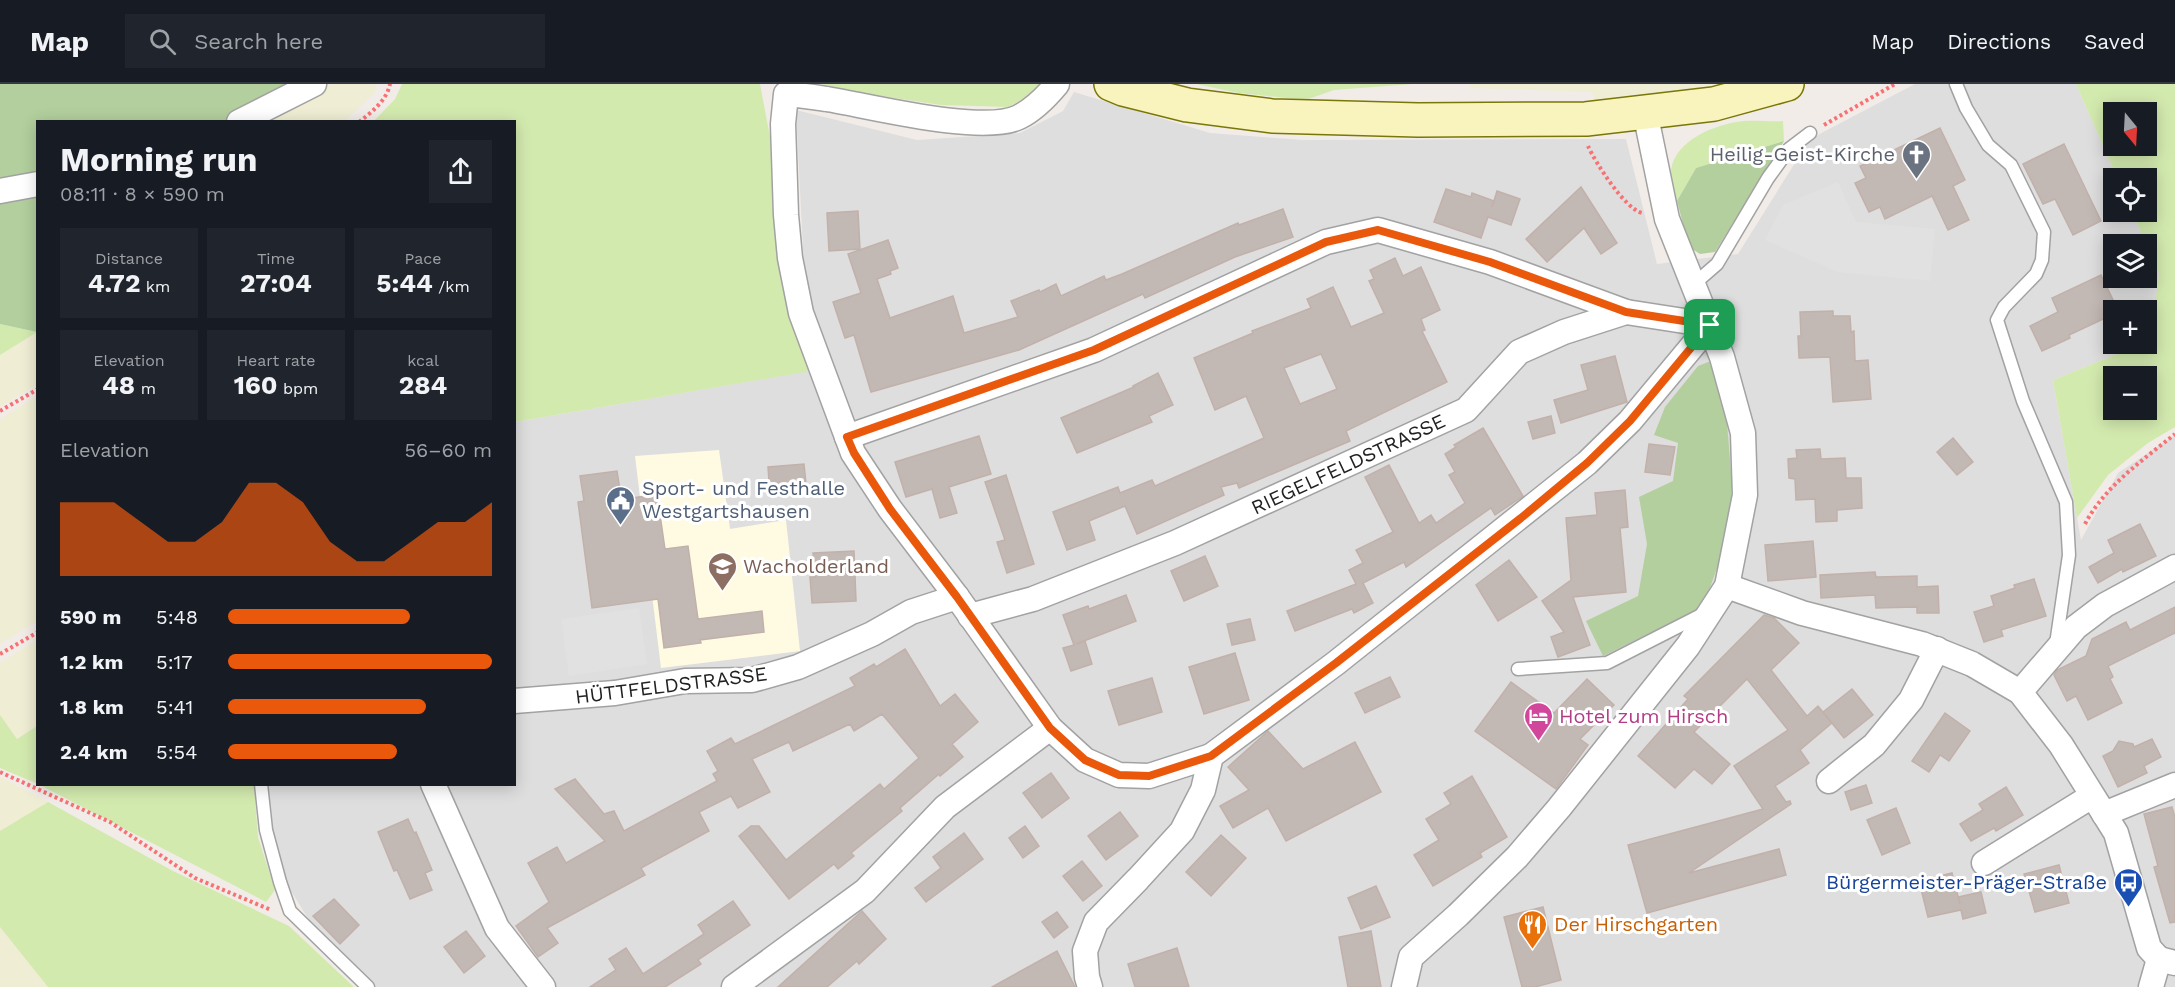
<!DOCTYPE html>
<html lang="en">
<head>
<meta charset="utf-8">
<style>
  body { margin:0; font-family:"Work Sans",sans-serif; background:#20242c; color:#f1f3f6; height:100vh; display:flex; flex-direction:column; font-size:22px; white-space:nowrap }
  * { box-sizing:border-box; margin:0 }
  p { font-size:20px; color:#9ea1a6 }
  .icon { flex:none; width:33px; height:33px; fill:none; stroke:currentColor; stroke-width:2; stroke-linecap:round; stroke-linejoin:round }
  .map { position:relative; flex:1; overflow:hidden }
  .drawer { position:absolute; left:36px; top:36px; width:480px; height:666px; display:flex; flex-direction:column; background:#171b24; border-radius:0px; box-shadow:0 3px 15px #0003 }
  .drawer>* { flex:none }
  .needle { width:39px; rotate:162deg }
  .buttons { position:absolute; left:2103px; top:18px; display:grid; gap:12px }
  .buttons a { display:grid; place-items:center; width:54px; height:54px; border-radius:0px; background:#171b24; box-shadow:0 3px 15px #0003; font-size:30px }
  .pin { position:absolute; display:grid; place-items:center; width:51px; height:51px; color:#fff; margin:-26px; border-radius:12px; box-shadow:0 3px 9px #0006 }
  .round { display:grid; place-items:center; flex:none; width:63px; height:63px; border-radius:0px; background:#20242c }
  .overview { display:flex; align-items:center; justify-content:space-between; height:102px; padding:0 24px }
  h1 { font-size:33px; font-weight:700; line-height:45px }
  .stats { display:grid; grid-template-columns:repeat(3,1fr); gap:9px; height:102px; padding:6px 24px }
  .stats div { display:grid; align-content:center; border-radius:0px; background:#20242c; text-align:center }
  .stats b { font-size:26px; font-weight:700 }
  .stats small { font-size:16px; font-weight:400 }
  .stats p { font-size:16px }
  .chart { height:168px; padding:12px 24px }
  .chart p { display:flex; justify-content:space-between }
  .chart svg { width:100%; height:108px; margin-top:6px; fill:#ea580c; opacity:.7 }
  ul { padding:0 24px; list-style:none; font-size:20px }
  li { display:grid; grid-template-columns:96px 72px 1fr; align-items:center; height:45px }
  li i { height:15px; border-radius:8px; background:#ea580c }
  header { display:flex; align-items:center; gap:36px; box-sizing:border-box; height:84px; padding:0 30px; background:#171b24; border-bottom:2px solid #363941 }
  header strong { font-size:28px }
  nav { display:flex; gap:33px; margin-inline-start:auto; font-size:21px }
  .search { width:420px; height:54px; background:#20242c; display:flex; align-items:center; gap:15px; box-sizing:border-box; padding:0 21px; border-radius:0px; color:#9ea1a6; font-size:22px }
  .map>svg:first-child { display:block }
  .residential { fill:#dfdede }
  .education { fill:#fffbe3 }
  .farmland { fill:#efedd3 }
  .grass { fill:#d3eaaf; fill-rule:evenodd }
  .forest { fill:#b2cf9d }
  .parking { fill:#e1e1e1 }
  .building { fill:#c2b8b4; stroke:#c2b1aa; stroke-width:1.5; fill-rule:evenodd }
  .lines { fill:none; stroke-linecap:round; stroke-linejoin:round }
  .service-casing { stroke:#a2a2a2; stroke-width:15 }
  .minor-casing { stroke:#a2a2a2; stroke-width:27 }
  .secondary-casing { stroke:#797707; stroke-width:36 }
  .path { stroke:#f87174; stroke-width:4; stroke-dasharray:3 3; stroke-linecap:butt }
  .service { stroke:#fff; stroke-width:12 }
  .minor { stroke:#fff; stroke-width:24 }
  .secondary { stroke:#f9f4bd; stroke-width:33 }
  .route-casing { stroke:#fff; stroke-width:12 }
  .route { stroke:#ea580c; stroke-width:8 }
  .labels { text-anchor:middle; dominant-baseline:central; stroke-width:6; stroke-linejoin:round; paint-order:stroke }
  .worship-label { font-size:20px; fill:#5b616d; stroke:#fff; text-anchor:end }
  .street-label { font-size:20px; fill:#212121; stroke:#fff }
  .service-label { font-size:20px; fill:#4e5e75; stroke:#fff; text-anchor:start }
  .education-label { font-size:20px; fill:#785e54; stroke:#fff; text-anchor:start }
  .hotel-label { font-size:20px; fill:#b23c85; stroke:#fff; text-anchor:start }
  .transit-label { font-size:20px; fill:#164399; stroke:#fff; text-anchor:end }
  .food-label { font-size:20px; fill:#c56008; stroke:#fff; text-anchor:start }
</style>
</head>
<body>
<header>
<strong>Map</strong>
<div class="search"><svg class="icon" aria-label="search" viewBox="0 0 24 24"><circle cx="10" cy="10" r="6"/><path d="M15 15l6 6"/></svg>Search here</div>
<nav><a>Map</a><a>Directions</a><a>Saved</a></nav>
</header>
<div class="map">
<svg width="2175" height="903" viewBox="0 0 2175 903">
  <rect width="100%" height="100%" fill="#f1ece7"/>
  <polygon class="residential" points="1915,0 2076,0 2117,94 2114,94 2114,128 2132,128 2146,160 2114,160 2114,194 2146,194 2147,162 2159,190 2152,255 2147,258 2146,226 2114,226 2114,260 2142,260 2053,296 2081,456 2118,389 2175,351 2175,903 375,903 309,836 283,794 270,745 266,701 514,700 515,338 831,283 805,206 796,26 917,56 1020,49 1063,27 1074,8 1210,49 1303,56 1626,55 1657,180 1738,170 1810,55"/>
  <polygon class="education" points="719,366 730,445 786,436 800,567 661,584 635,372"/>
  <g class="farmland">
    <polygon points="331,0 377,0 374,9 345,37 263,38"/>
    <polygon points="1469,0 1722,0 1651,12 1595,17 1592,8 1471,4"/>
    <polygon points="37,248 37,300 0,323 0,271"/>
    <polygon points="37,312 37,537 0,560 0,335"/>
    <polygon points="37,556 37,642 17,655 0,631 0,579"/>
    <polygon points="0,693 48,718 0,747"/>
    <polygon points="0,843 48,903 0,903"/>
  </g>
  <g class="grass">
    <polygon points="402,0 760,0 770,53 786,212 811,287 515,338 514,38 373,38 395,15"/>
    <polygon points="821,0 1043,0 1038,7 1008,23 941,21 861,9"/>
    <polygon points="1196,0 1413,0 1334,6 1306,16 1239,9"/>
    <path d="M2076,0h99v343l-27,16 -40,32 -31,43 -24,-138 89,-36h4l5,-5 8,-65 -27,-62h14v-34h-29zM2114,28h32v34h-32zM2114,292h32v34h-32z"/>
    <path d="M1783,37l1,20 -88,27 -19,33c-2,-8 -5,-16 -6,-23 -3,-33 37,-51 65,-56 13,-3 32,0 47,-1z"/>
    <polygon points="0,240 37,248 0,271"/>
    <polygon points="0,631 17,655 37,642 38,700 0,684"/>
    <polygon points="38,700 254,701 258,753 275,806 266,818"/>
    <polygon points="48,718 173,787 289,842 354,903 48,903 0,843 0,747"/>
  </g>
  <g class="forest">
    <polygon points="0,0 309,0 225,37 38,38 37,248 0,240"/>
    <polygon points="1784,57 1715,168 1700,170 1689,163 1677,117 1696,84"/>
    <polygon points="1711,277 1727,339 1732,400 1729,451 1703,523 1603,572 1586,537 1638,512 1647,460 1639,413 1673,397 1678,359 1654,351 1665,323 1698,282"/>
  </g>
  <g class="parking">
    <polygon points="1838,98 1856,138 1935,145 1930,197 1838,188 1765,156 1783,121"/>
    <polygon points="639,524 647,580 569,592 561,535"/>
  </g>
  <g class="building">
    <polygon points="1940,44 1965,96 1953,102 1969,136 1948,146 1932,112 1885,135 1880,123 1869,128 1855,99 1866,94 1860,82"/>
    <polygon points="2064,60 2101,137 2073,151 2055,115 2043,120 2023,80"/>
    <polygon points="1581,103 1617,159 1601,170 1584,144 1547,178 1526,155"/>
    <polygon points="1446,105 1471,113 1472,109 1494,117 1492,123 1497,107 1520,115 1511,141 1488,133 1481,154 1434,138"/>
    <polygon points="1283,125 1293,153 1235,173 1145,214 1143,210 1019,266 871,308 854,251 845,254 833,218 861,209 848,170 888,156 898,184 890,187 891,190 877,195 890,234 953,212 964,249 1018,233 1011,217 1039,206 1040,208 1056,200 1061,212 1104,192 1106,196 1122,190 1238,139 1239,141"/>
    <polygon points="858,127 860,165 829,167 827,129"/>
    <path d="M1395,174l8,18 18,-9 19,43 -19,9 4,11 -3,1 25,51 -101,49 4,10 -111,47 -2,-5 -16,4 3,8 -87,39 -12,-28 -36,15 6,19 -28,10 -14,-38 65,-25 2,6 32,-13 3,6 109,-48 -18,-42 -31,14 -21,-52 59,-25 -1,-2 59,-23 -4,-9 26,-12 18,40 33,-14 -15,-32 5,-2 -4,-9zM1321,270l16,35 -37,15 -16,-36z"/>
    <polygon points="2101,191 2118,226 2114,226 2114,230 2069,251 2070,254 2042,267 2030,242 2058,228 2052,214"/>
    <polygon points="1833,227 1833,232 1850,232 1851,248 1854,247 1855,277 1868,276 1871,315 1833,318 1830,273 1799,274 1798,252 1801,252 1800,228"/>
    <polygon points="1615,272 1627,318 1561,339 1554,316 1588,306 1581,281"/>
    <polygon points="1158,289 1173,321 1149,332 1152,338 1077,369 1061,334 1134,303 1133,302"/>
    <polygon points="1551,332 1555,349 1533,355 1528,338"/>
    <polygon points="1483,344 1523,412 1495,431 1491,424 1406,483 1404,478 1363,499 1373,519 1354,529 1352,525 1295,547 1287,527 1356,500 1349,486 1363,479 1356,466 1393,448 1365,393 1389,381 1419,439 1431,431 1436,439 1465,419 1449,391 1455,388 1445,370 1456,363 1454,361"/>
    <polygon points="979,352 991,390 949,403 957,429 940,434 932,405 906,413 895,378"/>
    <polygon points="1953,354 1973,378 1957,391 1937,368"/>
    <polygon points="1649,360 1675,363 1670,391 1645,388"/>
    <polygon points="1820,365 1821,375 1845,374 1846,394 1861,394 1862,424 1837,426 1837,437 1816,438 1815,415 1796,416 1795,395 1789,394 1788,375 1797,374 1796,366"/>
    <polygon points="804,380 807,409 770,412 768,383"/>
    <polygon points="617,387 621,412 626,411 626,415 657,410 665,465 688,462 698,535 762,527 764,548 700,556 701,559 664,564 658,515 592,524 578,418 584,417 580,392"/>
    <polygon points="1006,391 1034,480 1007,489 997,458 1005,456 985,398"/>
    <polygon points="1625,406 1628,443 1620,444 1626,508 1573,513 1590,561 1558,573 1551,553 1564,548 1542,517 1571,496 1566,434 1597,431 1595,409"/>
    <polygon points="2140,440 2156,472 2123,488 2122,485 2098,499 2089,483 2114,469 2108,456"/>
    <polygon points="1813,457 1816,493 1768,497 1765,461"/>
    <polygon points="854,467 856,517 812,519 810,493 815,493 813,469"/>
    <polygon points="1205,472 1218,502 1184,517 1171,487"/>
    <polygon points="1509,476 1537,513 1498,537 1476,501"/>
    <polygon points="1875,488 1876,493 1917,492 1917,503 1938,502 1939,529 1917,529 1917,523 1876,524 1875,511 1821,514 1820,491"/>
    <polygon points="2034,495 2046,532 2001,546 2003,552 1984,558 1974,528 1994,522 1991,512 2015,504 2014,501"/>
    <polygon points="1126,511 1136,537 1076,560 1085,557 1092,580 1071,587 1063,564 1074,561 1063,531 1088,522 1089,525"/>
    <polygon points="2175,523 2175,549 2108,582 2113,593 2110,595 2122,619 2088,636 2076,612 2067,617 2054,591 2057,586 2086,572 2092,555 2126,538 2130,546"/>
    <polygon points="1764,531 1774,534 1799,559 1771,586 1807,632 1818,622 1832,639 1800,666 1809,679 1775,702 1786,718 1790,717 1791,720 1689,789 1779,765 1786,791 1647,829 1628,761 1763,725 1734,682 1788,646 1747,595 1694,648 1730,680 1712,700 1694,685 1675,704 1638,672 1688,615 1684,612"/>
    <polygon points="1250,535 1255,556 1232,561 1227,540"/>
    <polygon points="905,565 940,622 955,610 978,638 952,660 963,673 940,692 939,690 900,724 902,727 851,769 854,772 838,785 834,780 789,815 739,752 751,742 759,742 786,776 880,700 884,705 919,674 882,630 854,647 850,640 793,667 789,658 752,675 770,708 738,724 731,712 699,728 709,747 641,784 645,791 547,844 558,859 538,873 516,842 549,818 528,779 557,763 566,779 605,757 555,705 575,695 604,730 614,727 624,747 717,697 713,690 718,687 707,667 731,654 735,660 855,602 850,594 874,580 876,583"/>
    <polygon points="1235,569 1249,616 1204,630 1189,583"/>
    <polygon points="1390,593 1400,613 1365,629 1355,609"/>
    <polygon points="1152,594 1162,628 1119,641 1108,607"/>
    <polygon points="1587,595 1614,621 1580,655 1588,661 1556,705 1475,647 1511,598 1554,629"/>
    <polygon points="1852,605 1873,631 1844,654 1823,628"/>
    <polygon points="1945,629 1970,647 1949,677 1940,671 1929,688 1912,677"/>
    <polygon points="1268,647 1303,685 1355,658 1381,708 1286,757 1268,724 1233,744 1220,722 1249,706 1228,683"/>
    <polygon points="2152,655 2161,673 2144,682 2147,689 2118,703 2103,672 2113,667 2119,657 2133,660 2134,663"/>
    <polygon points="1051,689 1069,714 1042,734 1023,709"/>
    <polygon points="1472,692 1507,753 1480,769 1482,773 1433,802 1414,771 1439,756 1426,735 1451,720 1444,709"/>
    <polygon points="1866,701 1872,719 1851,726 1845,708"/>
    <polygon points="2006,703 2023,731 1996,747 1994,744 1971,757 1960,740 1983,726 1979,720"/>
    <polygon points="2172,723 2175,733 2175,838 2170,839 2154,783 2158,782 2144,730"/>
    <polygon points="1896,724 1910,759 1882,771 1867,736"/>
    <polygon points="1120,728 1138,752 1106,776 1088,752"/>
    <polygon points="408,735 414,749 416,748 432,786 425,789 432,806 410,815 397,786 394,787 378,748"/>
    <polygon points="1025,742 1039,762 1023,774 1009,754"/>
    <polygon points="964,749 983,775 926,818 915,804 941,784 933,773"/>
    <polygon points="1221,751 1246,774 1211,812 1186,788"/>
    <polygon points="1082,777 1102,802 1083,817 1063,792"/>
    <polygon points="2059,781 2069,819 2035,828 2024,790"/>
    <polygon points="1952,789 1960,820 1958,813 1981,808 1986,829 1963,835 1961,826 1928,833 1919,797"/>
    <polygon points="1376,802 1390,833 1361,845 1348,814"/>
    <polygon points="334,815 359,841 340,860 313,832"/>
    <polygon points="733,817 750,841 698,876 701,880 665,903 590,903 616,886 609,875 626,864 643,890 704,850 698,841"/>
    <polygon points="1543,823 1561,896 1535,903 1522,903 1504,833"/>
    <polygon points="862,827 886,855 859,880 857,877 827,903 778,903"/>
    <polygon points="1057,828 1068,843 1054,854 1042,838"/>
    <polygon points="466,847 485,872 464,889 444,863"/>
    <polygon points="1371,847 1381,903 1348,903 1339,853"/>
    <polygon points="1177,864 1189,903 1135,903 1128,880"/>
    <polygon points="1057,867 1075,903 992,903"/>
  </g>
  <g class="lines">
    <defs>
      <g id="service">
        <polyline points="1956,0 1966,24 1988,61 2011,81 2044,148 2042,176 2036,190 2004,223 1997,236 2023,317 2066,418 2069,471 2056,560"/>
        <polyline points="1694,200 1717,180 1768,94 1789,65 1810,49"/>
        <polyline points="1518,585 1607,579 1703,530"/>
        <polyline points="261,700 266,746 280,798 290,827 368,903"/>
      </g>
      <g id="minor">
        <path d="M1057,0c-10,12 -24,26 -38,33 -36,18 -150,-11 -192,-18 -14,-2 -27,-4 -41,-5l-3,30 3,91 4,43 11,55 52,140 37,56 67,88 93,131 35,32 34,15 30,1 62,-20"/>
        <polyline points="239,38 314,0"/>
        <polyline points="0,107 38,100"/>
        <polyline points="847,353 1094,266 1326,158 1378,146 1490,178 1626,228"/>
        <polyline points="1727,502 1802,529 1922,560 1972,580 2020,608 2061,661 2116,749 2149,864 2159,875"/>
        <polyline points="970,532 1033,515 1175,459 1466,326 1519,268 1564,248 1626,228 1710,241"/>
        <polyline points="2020,608 2076,543 2105,521 2175,483"/>
        <polyline points="514,617 615,609 685,597 752,596 798,583 872,550 911,528 957,513"/>
        <polyline points="1829,697 1874,661 1911,616 1937,565"/>
        <polyline points="433,700 497,844 543,903"/>
        <polyline points="2104,730 2175,701"/>
        <polyline points="1984,779 2092,712"/>
        <polyline points="734,903 865,807 945,723 1050,644"/>
        <polyline points="1090,903 1087,893 1085,867 1096,838 1138,795 1182,747 1203,706 1211,672 1336,579 1587,379 1630,337 1710,241"/>
        <polyline points="1404,903 1411,873 1458,831 1517,773 1559,724 1688,562 1727,502 1745,411 1743,349 1722,273 1667,135 1645,28"/>
        <polyline points="2151,903 2159,875 2175,879"/>
      </g>
      <polyline id="secondary" points="1111,0 1123,5 1187,21 1272,32 1418,36 1586,35 1714,20 1787,0"/>
    </defs>
    <use href="#service" class="service-casing"/>
    <use href="#minor" class="minor-casing"/>
    <use href="#secondary" class="secondary-casing"/>
    <g class="path">
      <path d="M359,38c13,-10 28,-22 31,-38"/>
      <polyline points="1824,41 1895,0"/>
      <path d="M1588,62c7,16 37,63 54,67"/>
      <polyline points="0,327 38,305"/>
      <path d="M2085,440c20,-38 58,-64 90,-90"/>
      <polyline points="0,570 38,548"/>
      <polyline points="0,688 110,738 195,794 271,826"/>
    </g>
    <use href="#service" class="service"/>
    <use href="#minor" class="minor"/>
    <use href="#secondary" class="secondary"/>
  </g>
  <g class="lines">
    <defs>
      <polygon id="route" points="1378,146 1490,178 1626,228 1710,241 1630,337 1587,379 1521,434 1336,579 1211,672 1149,692 1119,691 1085,676 1050,644 957,513 890,425 854,369 847,353 1094,266 1326,158"/>
    </defs>
    <use href="#route" class="route-casing"/>
    <use href="#route" class="route"/>
  </g>
  <defs>
    <symbol id="church-pin" viewBox="-11 -11 22 30"><path d="M0 17L-7.5 6A9.5 9.5 0 1 1 7.5 6Z" fill="#6b7280" stroke="#fff"/><path d="M-1.2-6h2.4v3.5h3.3v2.4h-3.3V6h-2.4V-.1h-3.3v-2.4h3.3Z" fill="#fff"/></symbol>
    <symbol id="civic-pin" viewBox="-11 -11 22 30"><path d="M0 17L-7.5 6A9.5 9.5 0 1 1 7.5 6Z" fill="#5c6f8a" stroke="#fff"/><path d="M-.6-6.5H3V-4.5H.6V-3L4-1V1h2V6H-6V1h2V-1L-.6-3ZM-1.2 2.5V6h2.4V2.5Z" fill="#fff"/></symbol>
    <symbol id="school-pin" viewBox="-11 -11 22 30"><path d="M0 17L-7.5 6A9.5 9.5 0 1 1 7.5 6Z" fill="#8d6e63" stroke="#fff"/><path d="M0-5L7-2L0 1L-7-2ZM-4 1L0 2.5L4 1V4Q0 6-4 4Z" fill="#fff"/></symbol>
    <symbol id="hotel-pin" viewBox="-11 -11 22 30"><path d="M0 17L-7.5 6A9.5 9.5 0 1 1 7.5 6Z" fill="#d1479c" stroke="#fff"/><path d="M-6-4.5h1.5V1H6V5H4.5V3h-9V5H-6ZM-4 0a1.8 1.8 0 1 1 3.6 0ZM.5 0V-2.5h3Q6-2.5 6 0Z" fill="#fff"/></symbol>
    <symbol id="bus-pin" viewBox="-11 -11 22 30"><path d="M0 17L-7.5 6A9.5 9.5 0 1 1 7.5 6Z" fill="#1a4fb4" stroke="#fff"/><path d="M-5-6H5V4H4V6H2V4H-2V6H-4V4H-5ZM-3.5-4V0h7V-4ZM-3.5 1.2v1.5H-2V1.2ZM2 1.2v1.5H3.5V1.2Z" fill="#fff"/></symbol>
    <symbol id="restaurant-pin" viewBox="-11 -11 22 30"><path d="M0 17L-7.5 6A9.5 9.5 0 1 1 7.5 6Z" fill="#e8710a" stroke="#fff"/><path d="M-5-6h1v4h1v-4h1v4h1v-4h1v5L-1.5 .5V6h-2V.5L-5-1ZM5-6V6H3V1.5H1.5Q1.5-4 5-6Z" fill="#fff"/></symbol>
  </defs>
  <g fill-rule="evenodd">
    <use href="#church-pin" x="1900" y="54" width="33" height="45"/>
    <use href="#civic-pin" x="604" y="400" width="33" height="45"/>
    <use href="#school-pin" x="706" y="466" width="33" height="45"/>
    <use href="#hotel-pin" x="1522" y="616" width="33" height="45"/>
    <use href="#bus-pin" x="2112" y="782" width="33" height="45"/>
    <use href="#restaurant-pin" x="1516" y="824" width="33" height="45"/>
  </g>
  <g class="labels">
    <g class="worship-label">
      <text x="1895" y="70">Heilig-Geist-Kirche</text>
    </g>
    <g class="street-label">
      <text transform="translate(1348 380) rotate(-25)">RIEGELFELDSTRASSE</text>
      <text transform="translate(671 601) rotate(-7)">HÜTTFELDSTRASSE</text>
    </g>
    <g class="service-label">
      <text x="642" y="404">Sport- und Festhalle<tspan x="642" dy="23">Westgartshausen</tspan></text>
    </g>
    <g class="education-label">
      <text x="743" y="482">Wacholderland</text>
    </g>
    <g class="hotel-label">
      <text x="1559" y="632">Hotel zum Hirsch</text>
    </g>
    <g class="transit-label">
      <text x="2107" y="798">Bürgermeister-Präger-Straße</text>
    </g>
    <g class="food-label">
      <text x="1554" y="840">Der Hirschgarten</text>
    </g>
  </g>
</svg>
<div class="buttons">
<a><svg class="needle" viewBox="-14 -14 28 28"><path d="M0-13l5 13h-10z" fill="#e53935"/><path d="M0 13l5-13h-10z" fill="#9ea1a6"/></svg></a>
<a><svg class="icon" aria-label="locate" viewBox="0 0 24 24"><circle cx="12" cy="12" r="6"/><path d="M12 2v4M12 18v4M2 12h4M18 12h4"/></svg></a>
<a><svg class="icon" aria-label="layers" viewBox="0 0 24 24"><path d="M12 4l9 5-9 5-9-5zM3 14l9 5 9-5"/></svg></a>
<a>+</a>
<a>−</a>
</div>
<div class="pin" style="left:1710px;top:241px;background:#1e9e55"><svg class="icon" aria-label="arrive" viewBox="0 0 24 24"><path d="M6 21V4h12l-3 4 3 4H6"/></svg></div>
<section class="drawer">
<div class="overview"><div><h1>Morning run</h1><p>08:11 · 8 × 590 m</p></div><a class="round"><svg class="icon" aria-label="share" viewBox="0 0 24 24"><path d="M12 15V3M7 8l5-5 5 5M5 13v7h14v-7"/></svg></a></div>
<div class="stats">
<div><p>Distance</p><b>4.72<small> km</small></b></div>
<div><p>Time</p><b>27:04</b></div>
<div><p>Pace</p><b>5:44<small> /km</small></b></div>
</div>
<div class="stats">
<div><p>Elevation</p><b>48<small> m</small></b></div>
<div><p>Heart rate</p><b>160<small> bpm</small></b></div>
<div><p>kcal</p><b>284</b></div>
</div>
<div class="chart"><p><span>Elevation</span>56–60 m</p>
<svg viewBox="0 0 160 44" preserveAspectRatio="none"><path d="M0 44V14L10 14L20 14L30 22L40 30L50 30L60 22L70 6L80 6L90 14L100 30L110 38L120 38L130 30L140 22L150 22L160 14V44z"/></svg>
</div>
<ul>
<li><b>590 m</b>5:48<i style="width:69%"></i></li>
<li><b>1.2 km</b>5:17<i style="width:100%"></i></li>
<li><b>1.8 km</b>5:41<i style="width:75%"></i></li>
<li><b>2.4 km</b>5:54<i style="width:64%"></i></li>
</ul>
</section>
</div>
</body>
</html>
